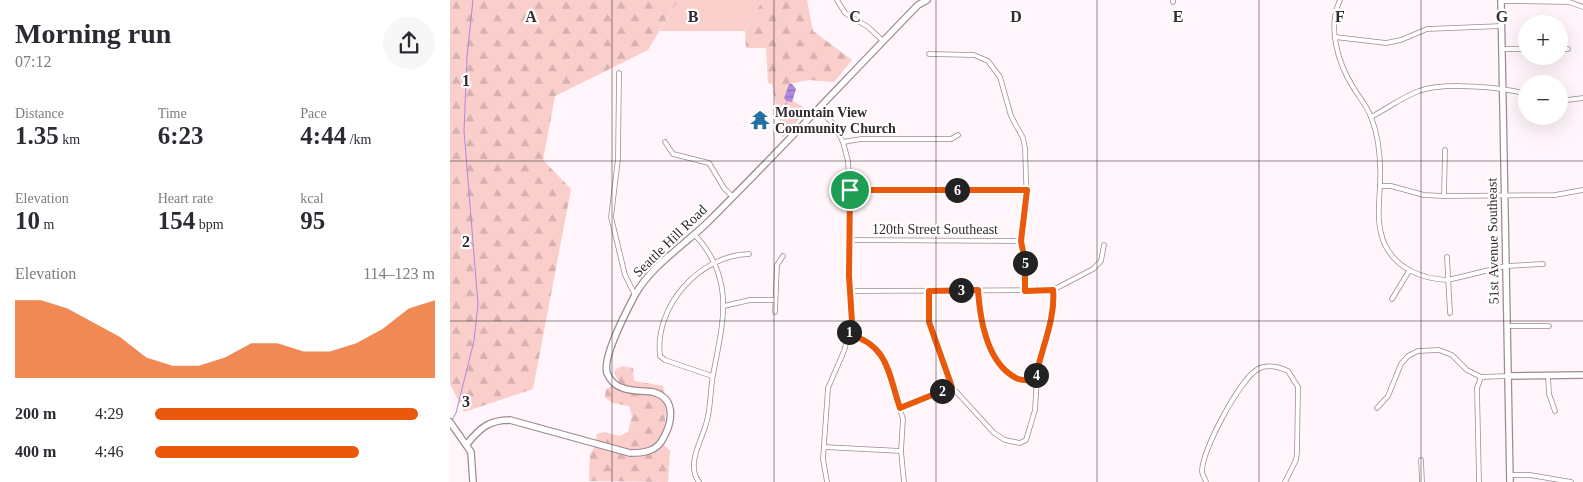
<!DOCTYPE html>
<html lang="en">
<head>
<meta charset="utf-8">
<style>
  body { margin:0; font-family:"Times New Roman",serif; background:#f7f7f7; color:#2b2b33; height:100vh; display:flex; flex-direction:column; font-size:19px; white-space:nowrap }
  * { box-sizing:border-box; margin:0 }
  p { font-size:16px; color:#7c7c81 }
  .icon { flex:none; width:28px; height:28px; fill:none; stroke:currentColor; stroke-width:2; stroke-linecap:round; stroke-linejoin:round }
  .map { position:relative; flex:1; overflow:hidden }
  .panel { display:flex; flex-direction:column; background:#fff; width:450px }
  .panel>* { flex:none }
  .tools { position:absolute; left:1068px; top:15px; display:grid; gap:10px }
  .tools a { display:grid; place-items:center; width:50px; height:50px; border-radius:50%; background:#fff; box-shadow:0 5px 20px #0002; font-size:25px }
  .pin { position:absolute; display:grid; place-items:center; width:42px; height:42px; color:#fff; margin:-21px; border:2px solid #fff; border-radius:50%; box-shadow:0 1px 5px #0007 }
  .km { position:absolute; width:25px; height:25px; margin:-12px; border-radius:50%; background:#222; color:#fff; font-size:14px; line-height:25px; text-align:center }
  .round { display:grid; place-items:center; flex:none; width:52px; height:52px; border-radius:26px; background:#f7f7f7 }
  .summary { display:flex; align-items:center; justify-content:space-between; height:85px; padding:0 15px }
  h1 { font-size:28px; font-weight:800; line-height:38px }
  .metrics { display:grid; grid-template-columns:repeat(3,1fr); gap:8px; height:85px; padding:5px 15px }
  .metrics div { display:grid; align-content:center }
  .metrics b { font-size:25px; font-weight:800 }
  .metrics small { font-size:14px; font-weight:400 }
  .metrics p { font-size:14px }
  .chart { height:140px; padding:10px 15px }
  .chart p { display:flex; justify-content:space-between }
  .chart svg { width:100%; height:90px; margin-top:5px; fill:#ea580c; opacity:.7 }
  ul { padding:0 15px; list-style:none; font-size:16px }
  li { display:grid; grid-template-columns:80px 60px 1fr; align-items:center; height:38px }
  li i { height:12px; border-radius:6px; background:#ea580c }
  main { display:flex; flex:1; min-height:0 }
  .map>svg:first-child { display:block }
  .green { fill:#facecb }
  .forest { fill:url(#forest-firs) }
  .water { fill:url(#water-rules) }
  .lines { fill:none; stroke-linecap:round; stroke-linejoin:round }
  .stream { stroke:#ad8add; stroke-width:1 }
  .street-casing { stroke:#9f8996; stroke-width:5.5 }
  .secondary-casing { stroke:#9f8996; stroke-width:8 }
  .street { stroke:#fff; stroke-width:4 }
  .secondary { stroke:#fff; stroke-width:5.5 }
  .route-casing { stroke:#fff; stroke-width:10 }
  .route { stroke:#ea580c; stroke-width:6 }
  .grid { fill:none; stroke:#342a30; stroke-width:1; stroke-opacity:0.55 }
  .labels { text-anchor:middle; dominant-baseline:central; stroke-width:4.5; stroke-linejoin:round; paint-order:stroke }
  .poi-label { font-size:14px; font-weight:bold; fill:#342a30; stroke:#fff; text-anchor:start }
  .street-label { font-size:14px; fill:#342a30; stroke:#fff }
  .grid-label { font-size:16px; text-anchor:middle; font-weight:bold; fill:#342a30; stroke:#fff; stroke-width:4.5; stroke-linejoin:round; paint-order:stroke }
</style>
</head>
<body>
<main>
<section class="panel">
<div class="summary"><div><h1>Morning run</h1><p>07:12</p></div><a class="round"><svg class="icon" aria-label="share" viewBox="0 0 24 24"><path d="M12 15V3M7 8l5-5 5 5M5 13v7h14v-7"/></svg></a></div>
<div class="metrics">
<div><p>Distance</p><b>1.35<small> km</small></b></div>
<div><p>Time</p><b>6:23</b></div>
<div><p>Pace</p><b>4:44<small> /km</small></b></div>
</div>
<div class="metrics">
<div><p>Elevation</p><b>10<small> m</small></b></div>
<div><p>Heart rate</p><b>154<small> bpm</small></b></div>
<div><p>kcal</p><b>95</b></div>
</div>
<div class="chart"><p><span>Elevation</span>114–123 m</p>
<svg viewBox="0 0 160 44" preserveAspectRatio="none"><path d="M0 44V6L10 6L20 10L30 17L40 24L50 34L60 38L70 38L80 34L90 27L100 27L110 31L120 31L130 27L140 20L150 10L160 6V44z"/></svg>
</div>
<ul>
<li><b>200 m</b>4:29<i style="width:94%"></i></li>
<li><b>400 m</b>4:46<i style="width:73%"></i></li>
</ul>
</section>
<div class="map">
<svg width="1133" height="482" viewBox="0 0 1133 482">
  <defs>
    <pattern id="forest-firs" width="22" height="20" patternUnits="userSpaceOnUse" patternTransform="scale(1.25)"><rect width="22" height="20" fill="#facecb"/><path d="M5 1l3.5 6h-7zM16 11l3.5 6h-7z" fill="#d7b1af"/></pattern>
    <pattern id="water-rules" width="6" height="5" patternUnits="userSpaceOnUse" patternTransform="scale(1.25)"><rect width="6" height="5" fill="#ad8add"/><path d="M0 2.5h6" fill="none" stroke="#8e71b4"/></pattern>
  </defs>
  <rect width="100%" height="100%" fill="#fff5fa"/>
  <polygon class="green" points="228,0 313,0 295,31 210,31"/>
  <g class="forest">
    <polygon points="0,0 228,0 198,50 105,96 93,160 121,189 83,389 14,412 0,384"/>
    <polygon points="313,0 357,0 363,31 402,60 384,82 359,80 339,84 334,98 336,101 343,101 355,108 346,123 332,138 322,84 318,83 316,48 296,48 295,31"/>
    <polygon points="173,366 183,368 184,381 213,386 216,412 212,444 220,450 218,482 139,481 140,454 144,448 147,434 154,432 170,436 178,432 182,416 179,406 162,403 155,397 156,389 169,382 164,373 166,369"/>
  </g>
  <polygon class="water" points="339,84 342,84 346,89 342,102 336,101 334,98"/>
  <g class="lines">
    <polyline class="stream" points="2,420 6,413 24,341 28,304 14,131 17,57 23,0"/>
    <defs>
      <g id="street">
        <polyline points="387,0 395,13 418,27 433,41"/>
        <path d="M890,0c-13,27 -2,63 13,87 6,10 14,19 18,30 8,20 10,46 9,68 -1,20 -4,40 5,60 12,24 37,34 63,35l58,-14 37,-2"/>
        <polyline points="1051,1 1119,2 1133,7"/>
        <polyline points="723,2 723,0"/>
        <polyline points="885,37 936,43 951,40 977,29 1052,26"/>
        <polyline points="1052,49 1076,49"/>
        <polyline points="1109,49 1118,49"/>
        <polyline points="479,54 524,55 538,61 550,77 561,116 573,138 575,148 577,208 571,241 575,261 575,291"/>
        <polyline points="169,73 168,159 161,217 175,275 185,295"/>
        <polyline points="1109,101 1133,98"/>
        <polyline points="367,109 384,124 393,142 398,161 400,190 399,277 402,322 394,351 378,388 373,459 377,482"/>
        <path d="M921,117c16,-8 31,-20 48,-26 23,-9 84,-4 107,3"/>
        <polyline points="215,142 223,154 259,163 274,188 283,197"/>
        <polyline points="393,142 411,139 501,139 508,135"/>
        <polyline points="930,186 941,186 974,195 994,196 1105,195 1133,190"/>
        <polyline points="400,190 577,191"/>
        <polyline points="994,196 995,150"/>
        <path d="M245,235c41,44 28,87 18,140 -3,16 -2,34 -7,49 -5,18 -20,41 -7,58"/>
        <polyline points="399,240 571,241"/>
        <polyline points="997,257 1000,313"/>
        <path d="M528,290c2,29 9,74 38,88 5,3 13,2 19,3"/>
        <polyline points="401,291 603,290 643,269 651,261 654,245"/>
        <polyline points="479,291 479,322 502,387 544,433 555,440 570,443 576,440 585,410 588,362 605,303 603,290"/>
        <polyline points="942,299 959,271"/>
        <polyline points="274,306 300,300 325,300"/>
        <polyline points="325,312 327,265 333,256"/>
        <polyline points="1057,326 1099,326"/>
        <polyline points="399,334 416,339 425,346 433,356 453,419 451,451 454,482"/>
        <path d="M262,376l-47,-16 -5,-4c-6,-50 40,-101 89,-102"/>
        <polyline points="1098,376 1099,394 1105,411"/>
        <polyline points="450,408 502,387"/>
        <polyline points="927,408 938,396 951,364 958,356 968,351 989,350 1002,355 1017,370 1031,377 1058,376"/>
        <polyline points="374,447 451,451"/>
        <polyline points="971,460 972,482"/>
        <polyline points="1060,475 1080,475 1121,482"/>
        <path d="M756,482c-1,-3 -4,-8 -4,-11 0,-21 38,-92 56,-102 9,-5 21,-2 30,2l10,16 -1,65 -1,8 -11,22"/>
        <polyline points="1029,482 1027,388 1031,377"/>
      </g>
      <g id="secondary">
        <polyline points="1051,0 1060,482"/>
        <polyline points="1058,376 1133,375"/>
        <polyline points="0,422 21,452 23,482"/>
        <path d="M17,444c13,-16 22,-24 43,-24l120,33c12,0 24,-1 31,-11 11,-17 17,-43 -8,-50 -10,-2 -21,0 -30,-4 -8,-2 -13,-8 -16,-15 -5,-15 20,-63 28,-78 17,-31 53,-52 77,-77 70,-70 137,-142 206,-213l9,-5"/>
      </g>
    </defs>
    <use href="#street" class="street-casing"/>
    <use href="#secondary" class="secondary-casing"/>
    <use href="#street" class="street"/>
    <use href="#secondary" class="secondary"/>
  </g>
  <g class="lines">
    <defs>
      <path id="route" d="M400,190h177l-6,51 4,20v30l28,-1c3,30 -13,61 -18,91 -6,-1 -14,0 -19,-3 -29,-15 -36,-59 -38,-88l-49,1v31l23,65 -52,21c-12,-35 -11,-62 -51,-74l3,-12 -3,-46z"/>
    </defs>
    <use href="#route" class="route-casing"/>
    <use href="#route" class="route"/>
  </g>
  <path class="grid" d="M162,0v482M324,0v482M486,0v482M647,0v482M809,0v482M971,0v482M0,161h1133M0,321h1133"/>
  <defs>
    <symbol id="temple-bare" viewBox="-9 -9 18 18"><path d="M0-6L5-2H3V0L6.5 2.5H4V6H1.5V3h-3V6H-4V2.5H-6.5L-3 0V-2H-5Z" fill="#2570a3" stroke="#fff" stroke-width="2.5" paint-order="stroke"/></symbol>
  </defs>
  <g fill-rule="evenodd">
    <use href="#temple-bare" x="296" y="106" width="28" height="28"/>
  </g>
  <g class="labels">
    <g class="poi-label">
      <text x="325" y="112">Mountain View<tspan x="325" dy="16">Community Church</tspan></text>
    </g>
    <g class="street-label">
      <text x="485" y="229">120th Street Southeast</text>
      <text transform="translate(220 241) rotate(-44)">Seattle Hill Road</text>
      <text transform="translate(1043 241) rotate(-91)">51st Avenue Southeast</text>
    </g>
  </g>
  <g class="grid-label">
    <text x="81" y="22">A</text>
    <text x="243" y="22">B</text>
    <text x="405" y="22">C</text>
    <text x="566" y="22">D</text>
    <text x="728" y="22">E</text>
    <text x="890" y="22">F</text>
    <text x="1052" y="22">G</text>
    <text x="16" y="86">1</text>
    <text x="16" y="247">2</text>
    <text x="16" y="407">3</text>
  </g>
</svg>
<div class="tools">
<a>+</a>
<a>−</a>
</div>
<div class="pin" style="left:400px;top:190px;background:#1e9e55"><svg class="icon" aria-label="arrive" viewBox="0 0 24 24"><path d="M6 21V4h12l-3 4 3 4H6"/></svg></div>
<b class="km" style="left:399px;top:332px">1</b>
<b class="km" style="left:492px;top:391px">2</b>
<b class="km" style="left:511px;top:290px">3</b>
<b class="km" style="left:586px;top:375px">4</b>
<b class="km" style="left:575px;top:263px">5</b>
<b class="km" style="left:507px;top:190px">6</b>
</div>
</main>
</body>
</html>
